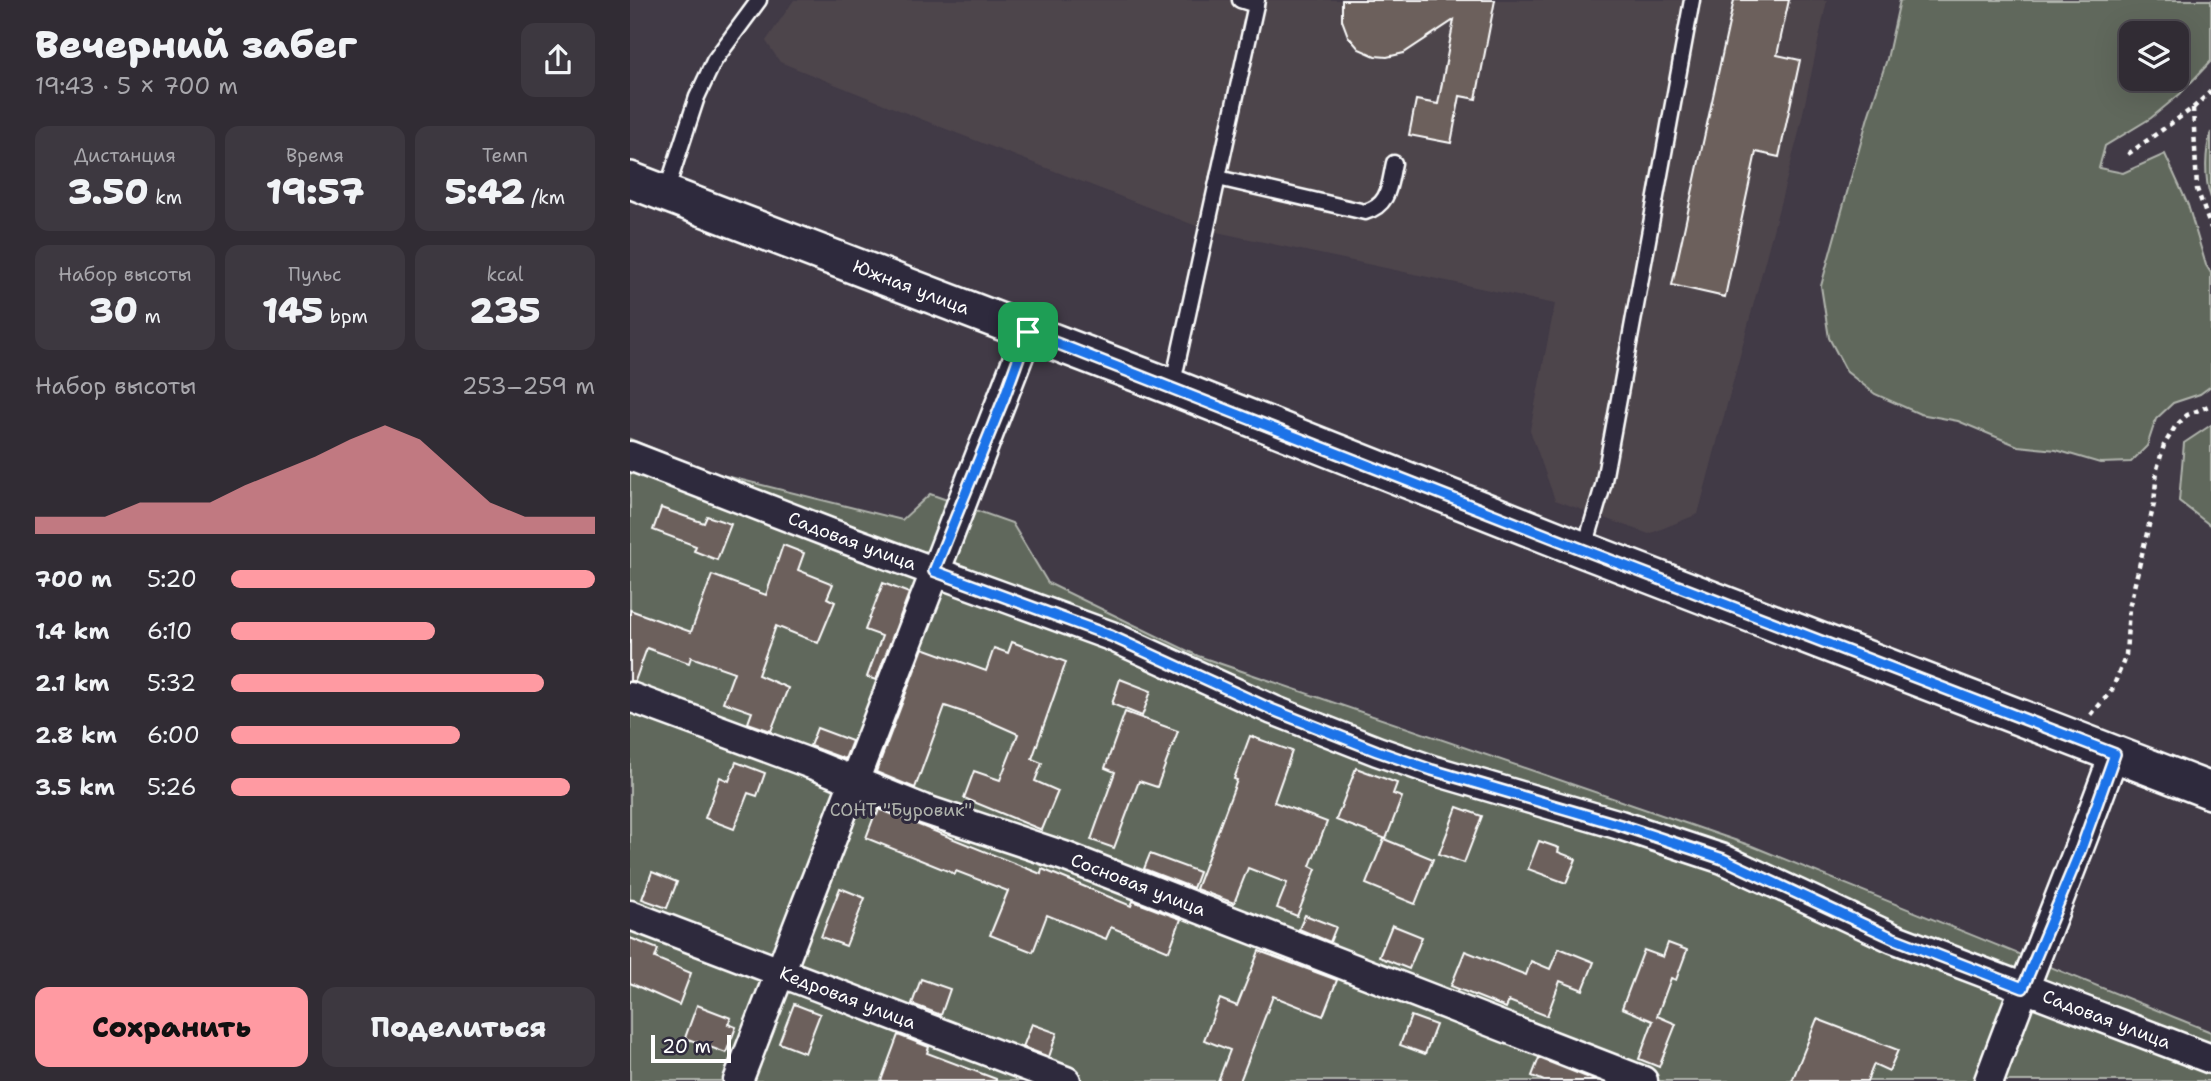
<!DOCTYPE html>
<html lang="ru">
<head>
<meta charset="utf-8">
<style>
  body { margin:0; font-family:"Shantell Sans",sans-serif; background:#3d3840; color:#f1f3f6; height:100vh; display:flex; flex-direction:column; font-size:26px; white-space:nowrap }
  * { box-sizing:border-box; margin:0 }
  p { font-size:23px; color:#a8a7ac }
  .icon { flex:none; width:38px; height:38px; fill:none; stroke:currentColor; stroke-width:2; stroke-linecap:round; stroke-linejoin:round }
  .map { position:relative; flex:1; overflow:hidden }
  .sheet { display:flex; flex-direction:column; background:#312c34; width:630px }
  .sheet>* { flex:none }
  .buttons { position:absolute; left:1489px; top:21px; display:grid; gap:14px }
  .buttons a { display:grid; place-items:center; width:70px; height:70px; border-radius:14px; background:#312c34; box-shadow:0 7px 28px #0002,0 0 0 2px #4c484f; font-size:35px }
  .scale { position:absolute; left:21px; bottom:18px; width:80px; box-sizing:border-box; padding-left:7px; border:4px solid #fff; border-top:0; font-size:19px; line-height:24px; white-space:nowrap; color:#fff; -webkit-text-stroke:5px #2f2a3d; paint-order:stroke }
  .pin { position:absolute; display:grid; place-items:center; width:60px; height:60px; color:#fff; margin:-30px; border-radius:14px; box-shadow:0 4px 10px #0006 }
  .round { display:grid; place-items:center; flex:none; width:74px; height:74px; border-radius:14px; background:#3d3840 }
  .headline { display:flex; align-items:center; justify-content:space-between; height:119px; padding:0 35px }
  h1 { font-size:38px; font-weight:800; line-height:52px }
  .figures { display:grid; grid-template-columns:repeat(3,1fr); gap:10px; height:119px; padding:7px 35px }
  .figures div { display:grid; align-content:center; border-radius:14px; background:#3d3840; text-align:center }
  .figures b { font-size:35px; font-weight:800 }
  .figures small { font-size:19px; font-weight:400 }
  .figures p { font-size:19px }
  .chart { height:196px; padding:14px 35px }
  .chart p { display:flex; justify-content:space-between }
  .chart svg { width:100%; height:126px; margin-top:7px; fill:#ff9aa2; opacity:.7 }
  .action { display:flex; gap:14px; margin-top:auto; padding:14px 35px }
  .action a { flex:1; height:80px; border-radius:14px; background:#ff9aa2; color:#111; font-size:28px; font-weight:800; line-height:80px; text-align:center }
  .action a+a { background:#3d3840; color:#f1f3f6 }
  ul { padding:0 35px; list-style:none; font-size:23px }
  li { display:grid; grid-template-columns:112px 84px 1fr; align-items:center; height:52px }
  li i { height:18px; border-radius:9px; background:#ff9aa2 }
  main { display:flex; flex:1; min-height:0 }
  .map>svg:first-child { display:block }
  .built { fill:#4e454c }
  .green { fill:#61685b; stroke:#b0b4ad; stroke-width:2; fill-rule:evenodd }
  .building { fill:#6c605b; stroke:#fff; stroke-width:2 }
  .lines { fill:none; stroke-linecap:round; stroke-linejoin:round }
  .service-casing { stroke:#fff; stroke-width:19 }
  .minor-casing { stroke:#fff; stroke-width:33 }
  .tertiary-casing { stroke:#fff; stroke-width:40 }
  .path { stroke:#fff; stroke-width:4.5; stroke-dasharray:5 5; stroke-linecap:butt }
  .service { stroke:#2f2a3d; stroke-width:14 }
  .minor { stroke:#2f2a3d; stroke-width:28 }
  .tertiary { stroke:#2f2a3d; stroke-width:35 }
  .route-casing { stroke:#fff; stroke-width:14 }
  .route { stroke:#1a73e8; stroke-width:9 }
  .labels { text-anchor:middle; dominant-baseline:central; stroke-width:6; stroke-linejoin:round; paint-order:stroke }
  .street-label { font-size:18px; fill:#fff; stroke:#2f2a3d }
  .park-label { font-size:18px; fill:#b0b4ad; stroke:#2f2a3d }
</style>
</head>
<body>
<main>
<section class="sheet">
<div class="headline"><div><h1>Вечерний забег</h1><p>19:43 · 5 × 700 m</p></div><a class="round"><svg class="icon" aria-label="share" viewBox="0 0 24 24"><path d="M12 15V3M7 8l5-5 5 5M5 13v7h14v-7"/></svg></a></div>
<div class="figures">
<div><p>Дистанция</p><b>3.50<small> km</small></b></div>
<div><p>Время</p><b>19:57</b></div>
<div><p>Темп</p><b>5:42<small> /km</small></b></div>
</div>
<div class="figures">
<div><p>Набор высоты</p><b>30<small> m</small></b></div>
<div><p>Пульс</p><b>145<small> bpm</small></b></div>
<div><p>kcal</p><b>235</b></div>
</div>
<div class="chart"><p><span>Набор высоты</span>253–259 m</p>
<svg viewBox="0 0 160 44" preserveAspectRatio="none"><path d="M0 44V38L10 38L20 38L30 33L40 33L50 33L60 27L70 22L80 17L90 11L100 6L110 11L120 22L130 33L140 38L150 38L160 38V44z"/></svg>
</div>
<ul>
<li><b>700 m</b>5:20<i style="width:100%"></i></li>
<li><b>1.4 km</b>6:10<i style="width:56%"></i></li>
<li><b>2.1 km</b>5:32<i style="width:86%"></i></li>
<li><b>2.8 km</b>6:00<i style="width:63%"></i></li>
<li><b>3.5 km</b>5:26<i style="width:93%"></i></li>
</ul>
<div class="action"><a>Сохранить</a><a>Поделиться</a></div>
</section>
<div class="map">
<svg width="1581" height="1081" viewBox="0 0 1581 1081">
  <rect width="100%" height="100%" fill="#413a46"/>
  <filter id="ink" filterUnits="userSpaceOnUse"><feTurbulence type="fractalNoise" baseFrequency=".0143" numOctaves="2"/><feDisplacementMap in="SourceGraphic" scale="14" xChannelSelector="R" yChannelSelector="G"/><feConvolveMatrix kernelMatrix="1 2 1 2 8 2 1 2 1" color-interpolation-filters="sRGB"/></filter>
  <g filter="url(#ink)">
    <polygon class="built" points="164,0 1197,0 1168,136 1068,514 1019,534 925,500 900,430 925,304 577,230 311,127 150,62 136,41"/>
    <g class="green">
      <path d="M1270,0h311v61l-31,33 -29,24 -46,28 -6,22 24,5 42,-19 23,51 18,60 5,8v113l-11,8 -27,9 -17,16 -9,27 -16,16 -31,1 -44,-13 -38,-4 -60,-25 -38,-7 -45,-20 -28,-22 -18,-34 -8,-52 47,-169 19,-58zM1502,33h45v46h-45z"/>
      <path d="M1581,132v66c-7,-19 -6,-47 0,-66z"/>
      <polygon points="1581,425 1581,526 1549,501 1554,443"/>
      <polygon points="0,439 80,472 272,520 300,494 382,523 418,583 568,656 1122,846 1581,1032 1581,1081 0,1081"/>
    </g>
    <g class="building">
      <polygon points="712,0 865,0 846,99 830,96 821,143 779,135 786,100 808,104 824,20 774,53 757,57 745,56 729,49 718,36 712,20"/>
      <polygon points="1104,0 1159,0 1147,55 1170,60 1149,157 1126,152 1095,297 1042,285"/>
      <polygon points="31,508 74,523 77,516 101,524 87,560 64,551 66,546 23,530"/>
      <polygon points="153,545 174,553 168,570 203,584 197,598 205,602 188,643 146,626 128,675 158,688 141,731 118,723 122,712 93,702 104,672 61,657 59,663 17,648 5,681 0,681 0,610 61,632 82,575 136,595"/>
      <polygon points="253,583 279,593 246,680 237,677 252,636 235,630"/>
      <polygon points="382,642 436,662 402,759 412,763 405,781 428,791 412,830 334,798 344,771 370,780 388,734 354,719 315,706 285,788 246,772 293,648 356,671 364,648 378,653"/>
      <polygon points="490,679 521,691 512,716 482,704"/>
      <polygon points="495,712 548,731 527,787 509,781 484,848 461,840 485,772 475,768"/>
      <polygon points="187,728 222,741 215,759 180,746"/>
      <polygon points="620,736 662,751 644,802 697,822 680,866 686,869 667,916 647,908 657,883 618,868 604,903 566,889 607,780 604,779"/>
      <polygon points="106,762 135,773 127,796 118,793 104,829 75,818 90,777 99,781"/>
      <polygon points="726,768 767,783 763,794 772,797 756,839 706,820"/>
      <polygon points="827,807 852,816 834,863 809,854"/>
      <polygon points="249,809 411,874 412,869 501,906 503,901 551,919 539,951 481,927 476,939 417,915 403,952 360,935 378,891 326,871 325,874 236,838 245,814 247,815"/>
      <polygon points="754,839 803,859 785,904 736,884"/>
      <polygon points="909,841 929,848 928,852 946,859 936,883 898,869"/>
      <polygon points="520,854 569,872 563,888 514,869"/>
      <polygon points="22,872 47,882 37,908 12,899"/>
      <polygon points="210,888 235,898 216,946 191,937"/>
      <polygon points="675,915 706,927 700,942 669,929"/>
      <polygon points="762,925 792,937 779,969 749,957"/>
      <polygon points="0,938 28,949 25,958 61,973 49,1005 0,983"/>
      <polygon points="1038,943 1057,950 1046,980 1041,978 1027,1016 1046,1024 1029,1067 1009,1059 1023,1021 992,1008 1014,950 1033,957"/>
      <polygon points="929,948 964,962 953,990 930,981 917,1016 879,1001 876,1008 821,986 835,951 896,975 901,961 920,969"/>
      <polygon points="629,951 707,980 693,1016 643,996 610,1081 588,1081 600,1050 574,1040 590,999 607,1006"/>
      <polygon points="291,979 320,989 311,1015 282,1004"/>
      <polygon points="164,1004 190,1014 175,1053 149,1043"/>
      <polygon points="67,1005 101,1018 98,1024 106,1027 96,1053 55,1038"/>
      <polygon points="781,1016 806,1025 795,1054 770,1045"/>
      <polygon points="1187,1019 1268,1050 1259,1071 1244,1064 1237,1081 1162,1081"/>
      <polygon points="402,1024 427,1033 419,1057 393,1047"/>
      <polygon points="268,1035 299,1047 297,1053 366,1079 366,1081 251,1081"/>
      <polygon points="909,1058 967,1081 914,1081 902,1076"/>
    </g>
    <g class="lines">
      <defs>
        <g id="service">
          <polyline points="610,0 626,5"/>
          <path d="M588,178l147,34c25,-7 24,-27 29,-49"/>
          <polyline points="36,192 67,97 84,61 129,0"/>
          <polyline points="542,387 627,0"/>
          <polyline points="954,550 973,486 1062,0"/>
        </g>
        <g id="minor">
          <path id="s1" d="M0,456l218,84 263,96 162,74 104,41 55,19 188,55 103,34 170,79 318,121"/>
          <path id="s2" d="M0,697l187,69 106,43 141,47 579,225"/>
          <path id="s3" d="M0,915l436,166"/>
          <polyline points="108,1081 398,332"/>
          <path d="M1359,1081c40,-110 86,-217 125,-327"/>
        </g>
        <g id="tertiary">
          <path id="s4" d="M0,180l542,207 412,163 627,241"/>
        </g>
      </defs>
      <use href="#service" class="service-casing"/>
      <use href="#minor" class="minor-casing"/>
      <use href="#tertiary" class="tertiary-casing"/>
      <g class="path">
        <polyline points="1563,108 1567,189 1581,228"/>
        <polyline points="1498,154 1563,108 1581,91"/>
        <polyline points="1461,715 1482,690 1496,655 1499,608 1524,504 1527,469 1534,445 1545,427 1557,415 1581,405"/>
      </g>
      <use href="#service" class="service"/>
      <use href="#minor" class="minor"/>
      <use href="#tertiary" class="tertiary"/>
    </g>
  </g>
  <g class="lines" filter="url(#ink)">
    <defs>
      <polygon id="route" points="398,332 954,550 1485,754 1451,849 1393,988 1263,938 1093,859 990,825 802,770 747,751 643,710 481,636 304,571 374,398"/>
    </defs>
    <use href="#route" class="route-casing"/>
    <use href="#route" class="route"/>
  </g>
  <g class="labels">
    <g class="street-label">
      <text stroke="none"><textPath href="#s4" startOffset="301">Южная улица</textPath></text>
      <text stroke="none"><textPath href="#s1" startOffset="238">Садовая улица</textPath></text>
      <text stroke="none"><textPath href="#s2" startOffset="542">Сосновая улица</textPath></text>
      <text stroke="none"><textPath href="#s3" startOffset="233">Кедровая улица</textPath></text>
      <text stroke="none"><textPath href="#s1" startOffset="1582">Садовая улица</textPath></text>
    </g>
    <g class="park-label">
      <text x="271" y="810">СОНТ "Буровик"</text>
    </g>
  </g>
</svg>
<div class="buttons">
<a><svg class="icon" aria-label="layers" viewBox="0 0 24 24"><path d="M12 4l9 5-9 5-9-5zM3 14l9 5 9-5"/></svg></a>
</div>
<div class="scale">20 m</div>
<div class="pin" style="left:398px;top:332px;background:#1e9e55"><svg class="icon" aria-label="arrive" viewBox="0 0 24 24"><path d="M6 21V4h12l-3 4 3 4H6"/></svg></div>
</div>
</main>
</body>
</html>
